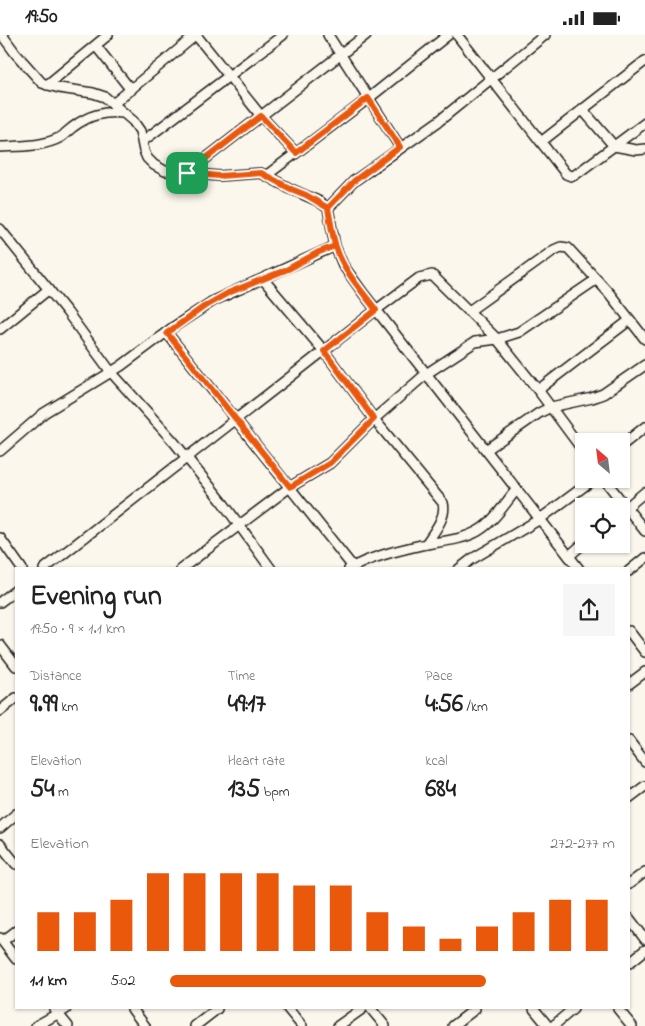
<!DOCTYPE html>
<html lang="en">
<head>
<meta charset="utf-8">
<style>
  body { margin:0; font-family:"Indie Flower",sans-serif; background:#f6f6f6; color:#222; height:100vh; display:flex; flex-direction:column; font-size:19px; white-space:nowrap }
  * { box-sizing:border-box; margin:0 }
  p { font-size:16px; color:#767676 }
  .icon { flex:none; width:28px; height:28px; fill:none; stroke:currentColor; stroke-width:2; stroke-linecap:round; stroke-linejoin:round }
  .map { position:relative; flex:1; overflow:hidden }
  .drawer { position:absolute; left:15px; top:532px; width:615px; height:442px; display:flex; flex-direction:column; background:#fff; border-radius:0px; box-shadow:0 1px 4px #0004 }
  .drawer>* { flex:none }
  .needle { width:32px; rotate:332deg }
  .buttons { position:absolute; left:575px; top:398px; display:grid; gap:10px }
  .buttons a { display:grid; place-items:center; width:55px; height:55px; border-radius:0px; background:#fff; box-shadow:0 1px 4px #0004; font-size:25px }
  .pin { position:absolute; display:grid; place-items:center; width:42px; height:42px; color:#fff; margin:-21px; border-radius:10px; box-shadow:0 2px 8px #0006 }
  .round { display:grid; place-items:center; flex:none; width:52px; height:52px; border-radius:0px; background:#f6f6f6 }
  .overview { display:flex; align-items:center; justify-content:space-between; height:85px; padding:0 15px }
  h1 { font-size:28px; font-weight:700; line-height:38px }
  .stats { display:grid; grid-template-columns:repeat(3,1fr); gap:8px; height:85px; padding:5px 15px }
  .stats div { display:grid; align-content:center }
  .stats b { font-size:25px; font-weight:700 }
  .stats small { font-size:14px; font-weight:400 }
  .stats p { font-size:14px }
  .chart { height:140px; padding:10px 15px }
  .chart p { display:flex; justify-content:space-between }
  .chart svg { width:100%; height:90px; margin-top:5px; stroke:#ea580c; stroke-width:6 }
  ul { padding:0 15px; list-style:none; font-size:16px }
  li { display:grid; grid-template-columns:80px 60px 1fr; align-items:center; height:38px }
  li i { height:12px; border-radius:6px; background:#ea580c }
  .status { display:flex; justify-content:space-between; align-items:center; height:35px; padding:0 25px; background:#fff; direction:ltr }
  .status svg { height:14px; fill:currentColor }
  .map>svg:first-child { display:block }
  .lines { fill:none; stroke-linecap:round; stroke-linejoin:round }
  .minor-casing { stroke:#1c1c1c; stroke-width:12 }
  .minor { stroke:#fbf7ec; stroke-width:9 }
  .route-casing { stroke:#fff; stroke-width:10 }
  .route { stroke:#ea580c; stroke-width:6 }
</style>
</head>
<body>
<div class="status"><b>19:50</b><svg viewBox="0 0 49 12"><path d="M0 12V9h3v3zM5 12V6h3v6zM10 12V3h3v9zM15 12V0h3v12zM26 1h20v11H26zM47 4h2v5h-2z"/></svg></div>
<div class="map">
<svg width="645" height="991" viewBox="0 0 645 991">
  <rect width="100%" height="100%" fill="#fbf7ec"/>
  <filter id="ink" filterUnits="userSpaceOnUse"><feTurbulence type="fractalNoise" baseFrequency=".02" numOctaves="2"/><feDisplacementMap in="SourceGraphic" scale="10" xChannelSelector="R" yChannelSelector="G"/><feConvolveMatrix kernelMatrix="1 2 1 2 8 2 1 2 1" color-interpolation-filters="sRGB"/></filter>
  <g filter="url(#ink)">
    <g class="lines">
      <defs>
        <g id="minor">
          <polyline points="2,0 16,19 42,48 59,53 93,58 105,62 133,86 140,96 144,116 147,123 154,130 165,136 219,141 261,138 291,154 318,166 328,173"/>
          <polyline points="328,0 400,112"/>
          <polyline points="457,0 566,139 571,141 575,140 645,88"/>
          <polyline points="545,0 439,86 354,146 328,173 335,211 343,230 363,258 579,534"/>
          <polyline points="96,11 131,55"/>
          <polyline points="47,50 108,0"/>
          <polyline points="113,69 196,0 261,81 296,118"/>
          <polyline points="582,74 614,111 636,115 645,114"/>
          <polyline points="143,106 283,0"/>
          <polyline points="541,107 645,26"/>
          <path d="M0,112c20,-1 43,0 61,-10 4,-3 8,-7 12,-10 16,-12 31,-16 51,-14"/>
          <polyline points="187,138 366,0"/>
          <polyline points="267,140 369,63 448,0"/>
          <polyline points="0,194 67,277 111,337 174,407 221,465 271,534"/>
          <path d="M263,244l61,72 50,68 69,84c4,14 -10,30 -17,41"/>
          <polyline points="469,276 554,215 561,212 568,213 609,258 645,304"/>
          <polyline points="0,294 49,254"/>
          <polyline points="167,298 353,532"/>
          <polyline points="538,355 630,285"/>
          <polyline points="621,411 645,392"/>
          <polyline points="486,415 539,378 551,372 592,363 603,359 645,330"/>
          <polyline points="0,416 44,378 121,331 172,293 213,266 335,211"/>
          <polyline points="604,444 645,496"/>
          <polyline points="621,477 645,457"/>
          <polyline points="0,503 22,534"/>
          <polyline points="569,521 584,508"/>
          <polyline points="44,534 376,275 419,243 432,240 497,304 538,355 584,417"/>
          <polyline points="181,534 290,452 330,428 374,384 426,339 475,307 497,304 519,297 597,244"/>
          <path d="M349,534c23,-13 51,-19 77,-25 17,-3 36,-4 52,-13 16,-9 27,-28 39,-42"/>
          <polyline points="459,534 472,524 540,484 594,444"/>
          <polyline points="629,536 645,523"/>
          <polyline points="0,567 16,555"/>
          <polyline points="629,596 645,617"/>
          <polyline points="0,610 16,631"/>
          <polyline points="629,649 645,637"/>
          <polyline points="0,676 16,663"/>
          <polyline points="629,706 645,727"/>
          <polyline points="629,763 645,751"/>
          <polyline points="0,793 16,779"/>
          <polyline points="0,809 16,829"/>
          <polyline points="629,849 645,837"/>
          <polyline points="629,883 645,904"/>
          <polyline points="0,903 16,924"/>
          <polyline points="3,906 16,896"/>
          <polyline points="629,928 645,915"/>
          <polyline points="54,974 68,991"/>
          <polyline points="132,974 145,991"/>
          <polyline points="288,974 302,991"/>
          <polyline points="371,974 385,991"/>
          <polyline points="534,974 548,991"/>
          <polyline points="618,974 632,991"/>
          <polyline points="36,991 66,974"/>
          <polyline points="195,991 217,974"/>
          <polyline points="338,991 362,974"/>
          <polyline points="453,991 475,974"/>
          <polyline points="553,991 573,974"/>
        </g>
      </defs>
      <use href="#minor" class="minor-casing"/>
      <use href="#minor" class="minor"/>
    </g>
  </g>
  <g class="lines" filter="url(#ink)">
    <defs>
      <path id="route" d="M187,138l32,3 42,-3 30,16 15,6 22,13 7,38 -16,6 -31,17 -60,24 -23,13 -38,27 123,154 40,-24 44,-44 -50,-68 52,-41c-15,-20 -33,-40 -40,-63 -4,-13 -6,-26 -8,-39l26,-27 46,-34 -32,-49 -72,55 -35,-37 -74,57"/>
    </defs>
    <use href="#route" class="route-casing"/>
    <use href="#route" class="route"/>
  </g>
</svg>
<div class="buttons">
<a><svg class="needle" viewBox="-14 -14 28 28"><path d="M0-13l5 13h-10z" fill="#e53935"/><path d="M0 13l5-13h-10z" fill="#767676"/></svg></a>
<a><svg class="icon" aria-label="locate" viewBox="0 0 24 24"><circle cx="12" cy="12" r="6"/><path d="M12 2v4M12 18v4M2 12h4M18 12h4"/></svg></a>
</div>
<div class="pin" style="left:187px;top:138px;background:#1e9e55"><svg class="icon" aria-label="arrive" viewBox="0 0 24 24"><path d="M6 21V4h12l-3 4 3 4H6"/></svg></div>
<section class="drawer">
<div class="overview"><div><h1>Evening run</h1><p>19:50 · 9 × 1.1 km</p></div><a class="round"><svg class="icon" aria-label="share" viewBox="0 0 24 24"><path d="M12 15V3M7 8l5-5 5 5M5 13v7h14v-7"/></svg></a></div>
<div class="stats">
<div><p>Distance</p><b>9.99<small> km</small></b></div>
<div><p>Time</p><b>49:17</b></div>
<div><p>Pace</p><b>4:56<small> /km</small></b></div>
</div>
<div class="stats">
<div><p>Elevation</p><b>54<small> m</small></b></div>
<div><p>Heart rate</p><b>135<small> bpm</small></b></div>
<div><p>kcal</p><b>684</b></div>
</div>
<div class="chart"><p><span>Elevation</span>272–277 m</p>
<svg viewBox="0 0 160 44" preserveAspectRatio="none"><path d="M5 44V25M15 44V25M25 44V19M35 44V6M45 44V6M55 44V6M65 44V6M75 44V12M85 44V12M95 44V25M105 44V32M115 44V38M125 44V32M135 44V25M145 44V19M155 44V19"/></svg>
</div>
<ul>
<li><b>1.1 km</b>5:02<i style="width:71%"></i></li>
</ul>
</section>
</div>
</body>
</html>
